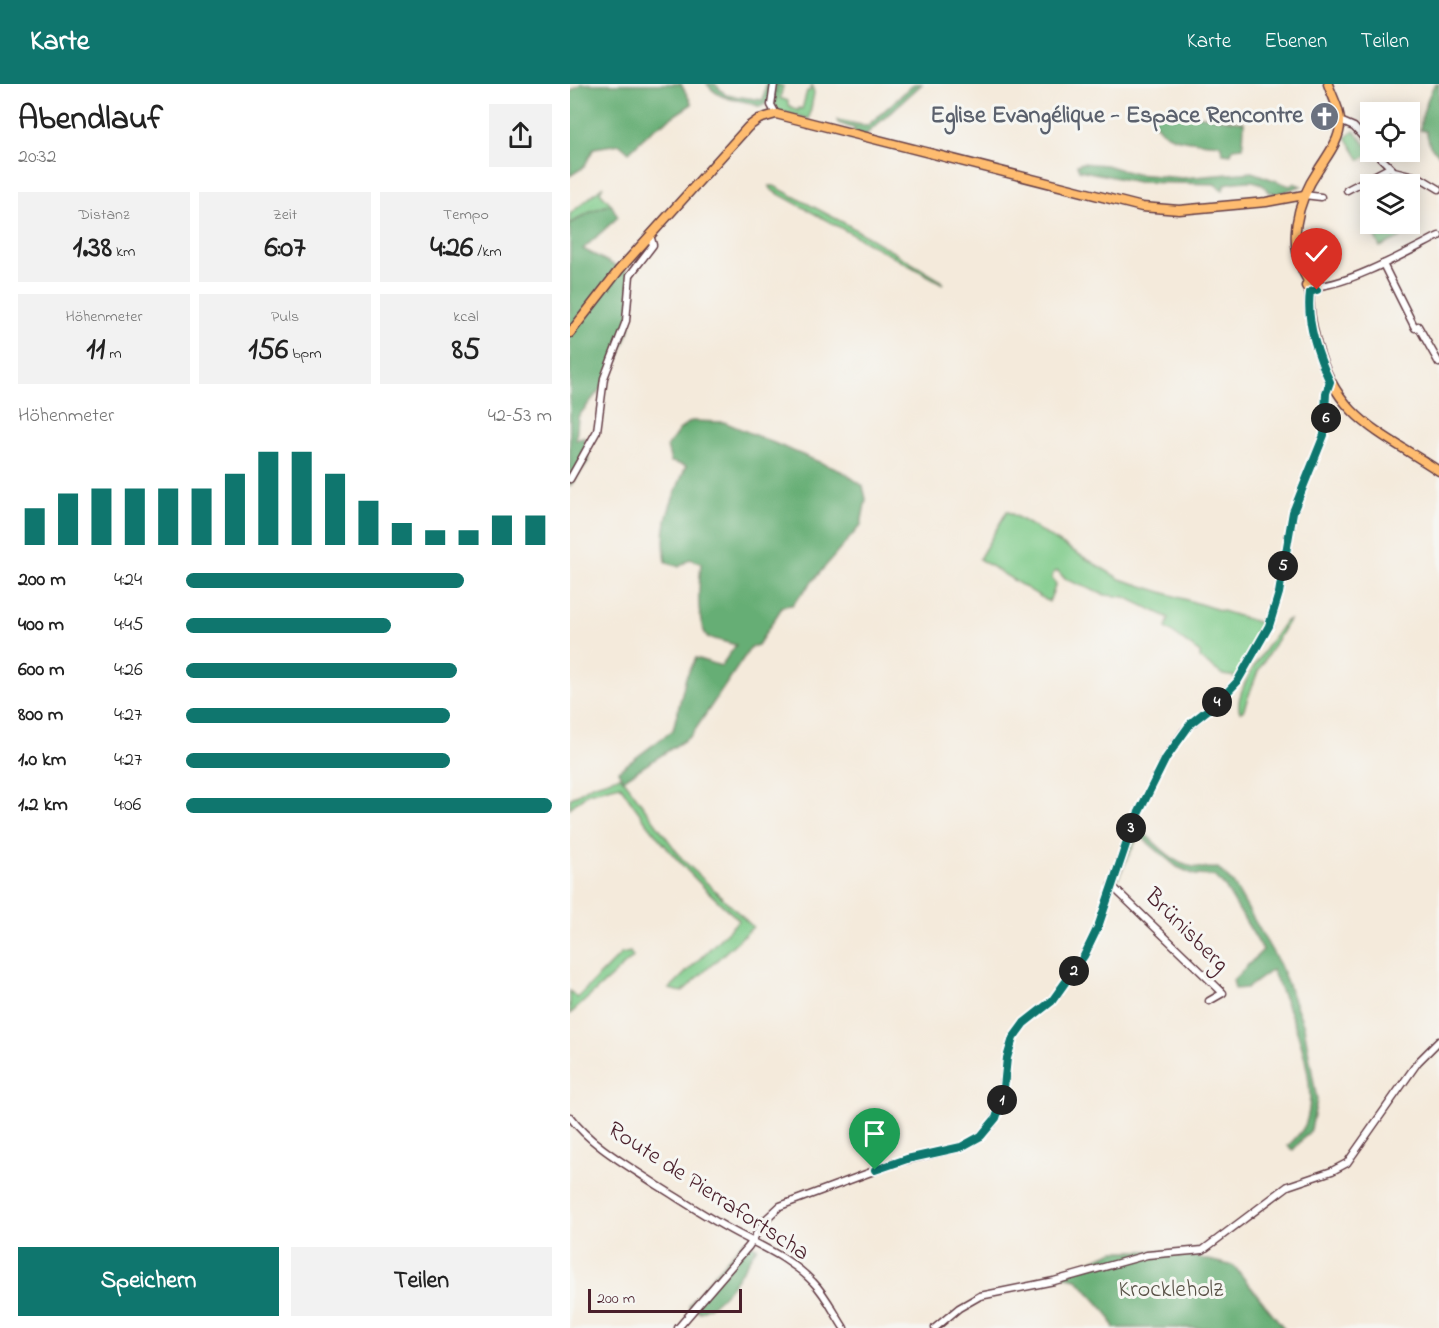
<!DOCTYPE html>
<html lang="de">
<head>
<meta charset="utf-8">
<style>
  body { margin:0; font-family:"Indie Flower",sans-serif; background:#f2f2f2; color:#222; height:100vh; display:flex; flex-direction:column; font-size:22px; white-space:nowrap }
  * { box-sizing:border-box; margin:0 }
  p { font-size:20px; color:#767676 }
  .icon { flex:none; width:33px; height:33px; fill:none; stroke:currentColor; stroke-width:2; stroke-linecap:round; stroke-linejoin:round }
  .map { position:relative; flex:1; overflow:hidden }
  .drawer { display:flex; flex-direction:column; background:#fff; width:570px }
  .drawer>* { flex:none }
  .controls { position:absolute; left:790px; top:18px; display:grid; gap:12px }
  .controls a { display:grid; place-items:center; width:60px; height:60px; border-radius:0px; background:#fff; box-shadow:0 3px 15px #0003; font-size:30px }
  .scale { position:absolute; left:18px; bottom:15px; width:154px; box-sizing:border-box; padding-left:6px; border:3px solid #4a1f2b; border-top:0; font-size:16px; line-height:21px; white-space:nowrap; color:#4a1f2b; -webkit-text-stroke:4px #f6f6f2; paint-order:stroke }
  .pin { position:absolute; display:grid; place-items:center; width:51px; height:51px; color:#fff; margin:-62px -26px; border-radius:50% 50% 50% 0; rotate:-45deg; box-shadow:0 0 6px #0007 }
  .pin .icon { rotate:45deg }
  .km { position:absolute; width:30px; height:30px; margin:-15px; border-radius:50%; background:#222; color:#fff; font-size:16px; line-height:30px; text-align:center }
  .round { display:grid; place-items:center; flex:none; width:63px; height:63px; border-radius:0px; background:#f2f2f2 }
  .overview { display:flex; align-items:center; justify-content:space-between; height:102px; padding:0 18px }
  h1 { font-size:33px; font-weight:700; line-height:45px }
  .stats { display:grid; grid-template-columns:repeat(3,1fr); gap:9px; height:102px; padding:6px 18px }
  .stats div { display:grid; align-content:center; border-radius:0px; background:#f2f2f2; text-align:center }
  .stats b { font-size:30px; font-weight:700 }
  .stats small { font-size:16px; font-weight:400 }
  .stats p { font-size:16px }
  .chart { height:168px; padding:12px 18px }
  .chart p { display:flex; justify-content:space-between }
  .chart svg { width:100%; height:108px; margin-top:6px; stroke:#0f766e; stroke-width:6 }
  .action { display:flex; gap:12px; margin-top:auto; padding:12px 18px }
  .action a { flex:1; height:69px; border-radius:0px; background:#0f766e; color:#fff; font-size:24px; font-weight:700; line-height:69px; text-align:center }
  .action a+a { background:#f2f2f2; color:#222 }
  ul { padding:0 18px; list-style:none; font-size:20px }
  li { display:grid; grid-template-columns:96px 72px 1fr; align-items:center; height:45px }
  li i { height:15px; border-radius:8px; background:#0f766e }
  header { display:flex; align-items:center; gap:36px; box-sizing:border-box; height:84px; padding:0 30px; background:#0f766e; color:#fff }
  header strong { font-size:28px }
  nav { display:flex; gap:33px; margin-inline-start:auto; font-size:21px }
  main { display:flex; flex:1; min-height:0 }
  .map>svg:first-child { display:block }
  .green { fill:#7dca88; stroke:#64745a; stroke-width:1.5 }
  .forest { fill:#66ae74; stroke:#586650; stroke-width:1.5 }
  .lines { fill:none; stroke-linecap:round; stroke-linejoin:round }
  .minor-casing { stroke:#643d45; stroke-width:9 }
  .major-casing { stroke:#643d45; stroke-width:11 }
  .minor { stroke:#fff; stroke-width:6 }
  .major { stroke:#febc70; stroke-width:8 }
  .route-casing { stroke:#fff; stroke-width:12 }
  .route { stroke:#0f766e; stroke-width:8 }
  .labels { text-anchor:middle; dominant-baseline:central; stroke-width:6; stroke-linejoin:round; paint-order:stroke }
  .worship-label { font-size:24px; font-weight:bold; fill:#5b616d; stroke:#f6f6f2; text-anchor:end }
  .street-label { font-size:24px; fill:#4a1f2b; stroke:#f6f6f2 }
  .park-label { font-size:24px; fill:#595247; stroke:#f6f6f2 }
</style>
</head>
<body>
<header>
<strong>Karte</strong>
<nav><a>Karte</a><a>Ebenen</a><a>Teilen</a></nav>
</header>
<main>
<section class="drawer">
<div class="overview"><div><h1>Abendlauf</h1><p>20:32</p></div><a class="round"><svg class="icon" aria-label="share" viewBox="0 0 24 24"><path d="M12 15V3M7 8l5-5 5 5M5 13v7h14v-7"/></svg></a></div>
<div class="stats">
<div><p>Distanz</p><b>1.38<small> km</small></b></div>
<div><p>Zeit</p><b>6:07</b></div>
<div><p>Tempo</p><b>4:26<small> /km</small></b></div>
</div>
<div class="stats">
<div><p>Höhenmeter</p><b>11<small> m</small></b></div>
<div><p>Puls</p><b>156<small> bpm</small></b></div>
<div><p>kcal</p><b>85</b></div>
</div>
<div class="chart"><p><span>Höhenmeter</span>42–53 m</p>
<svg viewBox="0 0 160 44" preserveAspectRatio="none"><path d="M5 44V29M15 44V23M25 44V21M35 44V21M45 44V21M55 44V21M65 44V15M75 44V6M85 44V6M95 44V15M105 44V26M115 44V35M125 44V38M135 44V38M145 44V32M155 44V32"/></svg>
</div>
<ul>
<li><b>200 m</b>4:24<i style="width:76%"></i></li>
<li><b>400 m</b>4:45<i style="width:56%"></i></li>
<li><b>600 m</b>4:26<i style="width:74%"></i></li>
<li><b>800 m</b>4:27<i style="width:72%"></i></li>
<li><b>1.0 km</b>4:27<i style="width:72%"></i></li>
<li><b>1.2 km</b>4:06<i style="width:100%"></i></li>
</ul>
<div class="action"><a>Speichern</a><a>Teilen</a></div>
</section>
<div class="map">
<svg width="869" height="1244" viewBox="0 0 869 1244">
  <rect width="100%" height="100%" fill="#f6f6f2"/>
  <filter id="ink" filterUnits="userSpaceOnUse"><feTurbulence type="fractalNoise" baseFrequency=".0167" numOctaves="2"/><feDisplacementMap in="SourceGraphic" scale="12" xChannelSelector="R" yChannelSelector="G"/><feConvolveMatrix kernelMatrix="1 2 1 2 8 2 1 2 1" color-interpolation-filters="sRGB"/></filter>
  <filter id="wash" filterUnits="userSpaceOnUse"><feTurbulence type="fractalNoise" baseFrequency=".008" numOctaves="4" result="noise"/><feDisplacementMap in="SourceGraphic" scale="24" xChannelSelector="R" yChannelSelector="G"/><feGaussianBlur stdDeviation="1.35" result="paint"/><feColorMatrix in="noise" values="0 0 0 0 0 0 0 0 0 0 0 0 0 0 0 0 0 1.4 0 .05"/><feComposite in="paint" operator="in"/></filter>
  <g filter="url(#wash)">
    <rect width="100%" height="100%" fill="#f4eadb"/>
    <g class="green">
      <polygon points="242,0 244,9 239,35 207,26 204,20 208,1 213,2 210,14 218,17 218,21 228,27 229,24 232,25 237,7 240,7"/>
      <polygon points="784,47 802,68 790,76 776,53"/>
      <polygon points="33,102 30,108 41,120 22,127 0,140 0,130"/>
      <polygon points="199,102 204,102 278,141 370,196 373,200 203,107"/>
      <polygon points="801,128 801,140 835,140 840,149 810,163 795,131"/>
      <polygon points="437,427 550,495 697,541 670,590 666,593 653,591 630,574 630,569 596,544 599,534 555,513 535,511 495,495 488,487 483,489 482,495 486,500 479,518 409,475"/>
      <path d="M719,536l-31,51 -15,40 -3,1c-9,-21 33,-73 45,-91z"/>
      <path d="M51,692l62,84 70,67 -71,65 -13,-3 70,-69c-46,-40 -86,-84 -119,-135l-32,8 -18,15v-9l22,-14z"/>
      <polygon points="60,868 63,873 0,930 0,907 7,914 51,870"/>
    </g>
    <g class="forest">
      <polygon points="11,0 111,0 122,20 82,46 59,68 50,60 24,64 14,83 0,92 0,8"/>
      <path d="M137,0h8l11,11 37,5 3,-16h12l-3,20 -8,-1 -7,4c-21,-11 -36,-2 -53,-23z"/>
      <polygon points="344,0 352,0 290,56 278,54 285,45 268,39 267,36 297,42"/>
      <path d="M869,0v71l-9,-9 -4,-15 -6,-1c1,-15 7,-31 14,-45z"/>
      <path d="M587,22l25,7 62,9 -1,25 -10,1 -2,6 -8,-1 -3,-9c-29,-4 -60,1 -70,-32z"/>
      <path d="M512,79l24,2 29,9 48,4 69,-6 38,14 4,-3 7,3 -23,8 -9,-2c-11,-16 -25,-11 -44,-8l-2,6 -9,-6 -77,-2 -58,-12 -2,-5z"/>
      <polygon points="41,120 48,133 13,165 63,191 60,245 42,290 8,333 6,356 14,353 19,376 0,402 0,140 22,127"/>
      <path d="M121,337l33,1 119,50 20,14 3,13 -5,26 -69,80 -9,1 -25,39 -7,2 -60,89 -68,44 -5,-9 55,-41 13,-53 10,-19 25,8 15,-21 -29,-8c-12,-20 -8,-51 -6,-74l-11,-4 -11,8 -13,-5c-7,-40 6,-60 20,-96l-15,-4 -4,-15 12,-17z"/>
      <path d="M564,748h9c29,26 33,38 75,36l15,15 47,82 24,61 13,74 -6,30 -18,20 -5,-4c6,-6 14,-14 17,-21 17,-43 -15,-115 -33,-155l-25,18 -12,1 -2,-9 30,-30 -38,-63 -11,-11 -19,-1 -18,-8 -36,-30 -4,2 -20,41z"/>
      <path d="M173,1157l14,6c-16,24 -30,54 -57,65l-11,-6c15,-23 37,-43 54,-65z"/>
      <polygon points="544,1167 600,1167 664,1182 714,1244 544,1244 538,1230 507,1195 486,1191"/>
    </g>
  </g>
  <g filter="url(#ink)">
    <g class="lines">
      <defs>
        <g id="minor">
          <polyline points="204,0 201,21 206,30"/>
          <polyline points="770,37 784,43 801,62"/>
          <polyline points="805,68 824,87 844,92"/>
          <polyline points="849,93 869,105"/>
          <polyline points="777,106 819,84"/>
          <polyline points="734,111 751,113"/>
          <polyline points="813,180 845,244 848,242 869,279"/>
          <path d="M748,202c32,-2 91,-35 121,-50"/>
          <polyline points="0,395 27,347 34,294 56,237 60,191 83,161 80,151"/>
          <polyline points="541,801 653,909 639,917"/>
          <path d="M0,1033c22,29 57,48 87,68 29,18 57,37 87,52 25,13 49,24 69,45 13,13 21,31 31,46"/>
          <polyline points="108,1244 179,1162 195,1136 210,1122 328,1078 391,1063 408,1054 422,1040 431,1021 437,974 443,954 454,939 482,917 514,872 528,843 563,740 596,674 614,647 667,598 699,542 709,509 723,428 754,351 756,309 760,298"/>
          <polyline points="365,1244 389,1224 410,1212 484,1197 577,1171 633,1166 718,1102 762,1087 777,1079 848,978 869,957"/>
        </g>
        <g id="major">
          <path d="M738,197c-22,-37 -12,-78 11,-112 8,-13 21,-29 21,-45 1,-13 -8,-28 -12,-40"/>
          <path d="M740,208l8,-4 -4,-8 -6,1 -2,5 4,6c-2,17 2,33 6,50 20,77 63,89 123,129"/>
          <polyline points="0,249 49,186 178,43 189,35 206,30 572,123 609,126 696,118 734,111"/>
        </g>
      </defs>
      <use href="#minor" class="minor-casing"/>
      <use href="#major" class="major-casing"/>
      <use href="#minor" class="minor"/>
      <use href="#major" class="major"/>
    </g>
  </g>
  <g class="lines" filter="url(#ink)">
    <defs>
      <path id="route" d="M305,1086l32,-11 54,-12 20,-11 15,-18 7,-21 4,-39 6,-20 11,-15 28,-22 32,-45 14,-29 35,-103 33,-66 25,-35 28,-22 18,-19 32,-56 10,-33 14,-81 31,-77 2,-42 4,-11c-12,-26 -24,-61 -20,-90l7,-2"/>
    </defs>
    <use href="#route" class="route-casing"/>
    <use href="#route" class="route"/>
  </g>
  <defs>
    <symbol id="church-disc" viewBox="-11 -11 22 22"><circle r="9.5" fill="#6b7280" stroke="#f6f6f2"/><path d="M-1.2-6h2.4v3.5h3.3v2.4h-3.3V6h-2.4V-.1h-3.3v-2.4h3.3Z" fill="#fff"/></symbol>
  </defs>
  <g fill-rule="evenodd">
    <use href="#church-disc" x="738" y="16" width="33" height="33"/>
  </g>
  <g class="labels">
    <g class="worship-label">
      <text x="733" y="32">Eglise Evangélique - Espace Rencontre</text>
    </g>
    <g class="street-label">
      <text transform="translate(616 847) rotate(45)">Brünisberg</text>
      <text transform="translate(138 1108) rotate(33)">Route de Pierrafortscha</text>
    </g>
    <g class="park-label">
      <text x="601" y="1206">Krockleholz</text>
    </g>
  </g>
</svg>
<div class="controls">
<a><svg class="icon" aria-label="locate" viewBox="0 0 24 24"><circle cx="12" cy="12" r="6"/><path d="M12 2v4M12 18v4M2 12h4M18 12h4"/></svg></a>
<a><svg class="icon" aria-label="layers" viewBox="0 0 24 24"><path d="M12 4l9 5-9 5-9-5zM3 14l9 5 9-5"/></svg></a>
</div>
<div class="scale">200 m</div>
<div class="pin" style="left:305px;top:1086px;background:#1e9e55"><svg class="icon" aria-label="arrive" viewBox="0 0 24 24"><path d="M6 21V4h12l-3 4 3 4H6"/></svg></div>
<div class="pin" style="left:747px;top:206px;background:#d93025"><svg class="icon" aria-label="check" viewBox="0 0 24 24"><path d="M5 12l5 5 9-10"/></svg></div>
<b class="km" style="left:432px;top:1016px">1</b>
<b class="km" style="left:504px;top:887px">2</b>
<b class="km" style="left:561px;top:744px">3</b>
<b class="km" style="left:647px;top:618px">4</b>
<b class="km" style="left:713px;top:482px">5</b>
<b class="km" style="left:756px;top:334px">6</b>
</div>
</main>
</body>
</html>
